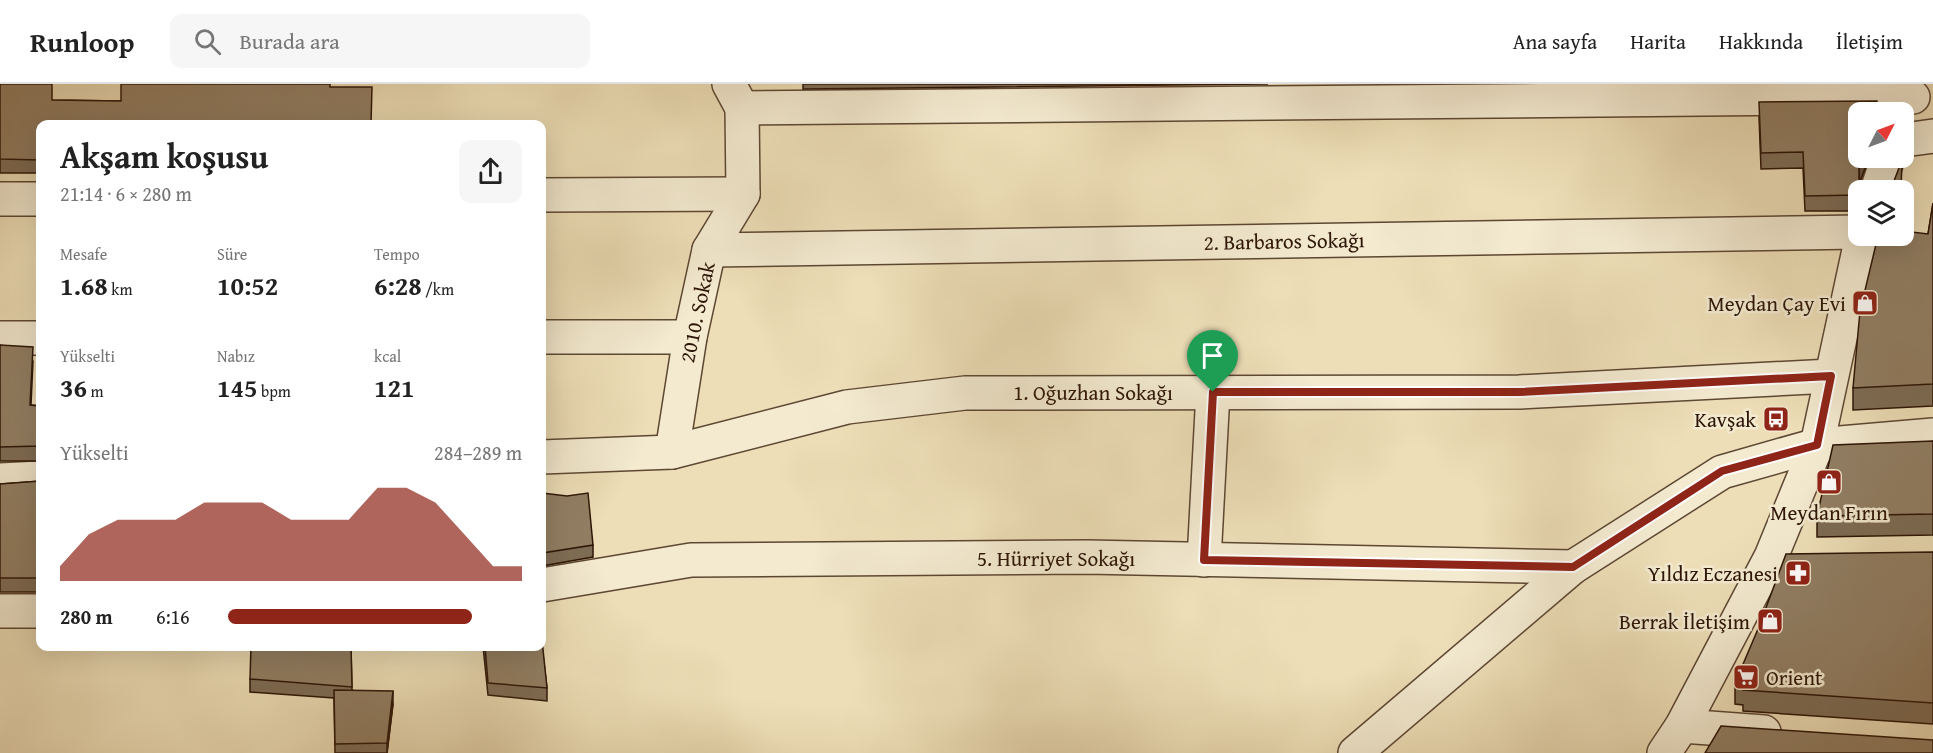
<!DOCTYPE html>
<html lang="tr">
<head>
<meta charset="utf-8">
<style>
  body { margin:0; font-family:"Gentium Book Plus",serif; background:#f6f6f6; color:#222; height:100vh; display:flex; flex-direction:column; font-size:22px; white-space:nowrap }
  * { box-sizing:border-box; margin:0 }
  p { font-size:20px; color:#767676 }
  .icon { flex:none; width:33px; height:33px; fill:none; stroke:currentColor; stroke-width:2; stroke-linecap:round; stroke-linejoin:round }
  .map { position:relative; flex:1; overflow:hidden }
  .side { position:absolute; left:36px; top:36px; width:510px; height:531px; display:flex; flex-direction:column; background:#fff; border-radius:12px; box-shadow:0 6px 24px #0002 }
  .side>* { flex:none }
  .needle { width:39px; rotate:48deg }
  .tools { position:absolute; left:1848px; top:18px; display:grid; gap:12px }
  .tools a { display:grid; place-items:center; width:66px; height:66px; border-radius:12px; background:#fff; box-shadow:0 6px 24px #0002; font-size:30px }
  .pin { position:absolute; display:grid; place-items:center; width:51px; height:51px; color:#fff; margin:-62px -26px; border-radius:50% 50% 50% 0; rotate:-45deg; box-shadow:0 0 6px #0007 }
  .pin .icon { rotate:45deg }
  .round { display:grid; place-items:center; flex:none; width:63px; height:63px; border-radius:12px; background:#f6f6f6 }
  .summary { display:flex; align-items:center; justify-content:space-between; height:102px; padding:0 24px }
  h1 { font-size:33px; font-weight:700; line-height:45px }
  .metrics { display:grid; grid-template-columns:repeat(3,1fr); gap:9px; height:102px; padding:6px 24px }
  .metrics div { display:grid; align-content:center }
  .metrics b { font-size:26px; font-weight:700 }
  .metrics small { font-size:16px; font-weight:400 }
  .metrics p { font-size:16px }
  .chart { height:168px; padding:12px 24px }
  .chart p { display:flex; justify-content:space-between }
  .chart svg { width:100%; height:108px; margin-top:6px; fill:#8f2418; opacity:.7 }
  ul { padding:0 24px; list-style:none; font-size:20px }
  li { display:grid; grid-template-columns:96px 72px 1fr; align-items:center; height:45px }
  li i { height:15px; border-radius:8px; background:#8f2418 }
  header { display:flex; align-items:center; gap:36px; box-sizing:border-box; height:84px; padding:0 30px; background:#fff; border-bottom:2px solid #e0e0e0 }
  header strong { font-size:28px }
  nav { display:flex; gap:33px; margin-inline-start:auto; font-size:21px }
  .search { width:420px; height:54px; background:#f6f6f6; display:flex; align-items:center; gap:15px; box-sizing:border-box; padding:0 21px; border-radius:12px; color:#767676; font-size:22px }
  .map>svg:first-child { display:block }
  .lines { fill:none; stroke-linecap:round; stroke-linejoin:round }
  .minor-casing { stroke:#5d4733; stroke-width:36 }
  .minor { stroke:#f3ead0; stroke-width:33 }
  .wall { fill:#7d6c55; stroke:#2d1507; stroke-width:1.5 }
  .shaded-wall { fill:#665845; stroke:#2d1507; stroke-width:1.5 }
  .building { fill:#917e63; stroke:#2d1507; stroke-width:1.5 }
  .route-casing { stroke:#fff; stroke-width:12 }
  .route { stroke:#8f2418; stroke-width:8 }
  .labels { text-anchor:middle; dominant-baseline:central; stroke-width:5; stroke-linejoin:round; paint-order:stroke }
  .street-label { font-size:21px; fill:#2d1507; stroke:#f3ead0 }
  .poi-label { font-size:21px; fill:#2d1507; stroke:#f3ead0; text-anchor:end }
</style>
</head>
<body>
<header>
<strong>Runloop</strong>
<div class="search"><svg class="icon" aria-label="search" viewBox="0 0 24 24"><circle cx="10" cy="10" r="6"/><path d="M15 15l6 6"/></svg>Burada ara</div>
<nav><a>Ana sayfa</a><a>Harita</a><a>Hakkında</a><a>İletişim</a></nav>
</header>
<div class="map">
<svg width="1933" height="669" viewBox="0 0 1933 669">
  <rect width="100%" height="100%" fill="#eddeb7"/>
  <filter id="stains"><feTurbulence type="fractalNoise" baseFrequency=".00333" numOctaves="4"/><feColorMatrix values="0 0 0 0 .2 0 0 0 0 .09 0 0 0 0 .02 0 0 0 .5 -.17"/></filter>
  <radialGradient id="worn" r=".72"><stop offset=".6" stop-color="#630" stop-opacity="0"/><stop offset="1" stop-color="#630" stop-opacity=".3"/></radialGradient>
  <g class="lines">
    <defs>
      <g id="minor">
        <polyline points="729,0 742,24 1913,13"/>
        <polyline points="1904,56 1933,52"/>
        <polyline points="1877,106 1888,74"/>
        <polyline points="542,111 743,110"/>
        <polyline points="0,115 40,115"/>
        <polyline points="709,166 1858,148"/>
        <polyline points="542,253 690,253"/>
        <polyline points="0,254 40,254"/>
        <polyline points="672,368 690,253 709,166 743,110 742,24"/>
        <polyline points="542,373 672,368 847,323 965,309 1519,308 1831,292"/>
        <polyline points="0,396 40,394"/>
        <polyline points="1204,476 1213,308"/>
        <polyline points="542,501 691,476 1087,473 1573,483"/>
        <polyline points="0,527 40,527"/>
        <polyline points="1682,642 1764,648"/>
        <polyline points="1355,669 1573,483 1722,388 1817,361 1933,351"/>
        <polyline points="1664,669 1682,642 1771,473 1817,361 1862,152"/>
      </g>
    </defs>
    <use href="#minor" class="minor-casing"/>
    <use href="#minor" class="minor"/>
  </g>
  <g class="wall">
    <polygon points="0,0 52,16 121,17 330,0 40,40 40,89 0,89"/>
    <polygon points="803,0 1268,0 803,5"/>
    <polygon points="1877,28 1858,74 1869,74 1860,97 1863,102 1858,106 1858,127 1805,127 1803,84 1761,85 1759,33"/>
    <polygon points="1933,119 1933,322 1853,326 1853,304 1928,150"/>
    <polygon points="0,261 33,277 31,321 40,322 40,377 0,377"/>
    <polygon points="1933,357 1933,451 1817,453 1817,432"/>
    <polygon points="40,397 40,508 0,508 0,400"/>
    <polygon points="542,409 593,461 593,473 542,482"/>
    <polygon points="1933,468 1933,640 1743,627 1743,621 1735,620 1735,599"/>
    <polygon points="351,562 352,606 393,620 387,669 335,669 334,614 250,608 250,595"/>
    <polygon points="483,562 542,562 547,604 547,617 488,611"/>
  </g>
  <g class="shaded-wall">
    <polygon points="1863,74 1869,74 1859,100 1859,106 1859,84"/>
    <polygon points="393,607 393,620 387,669 387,659"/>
  </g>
  <g class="building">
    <polygon points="0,0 52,0 52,16 121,17 121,0 330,0 330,3 372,3 371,40 40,40 40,76 0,75"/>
    <polygon points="1877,17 1876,28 1858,28 1858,74 1863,74 1859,84 1859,95 1863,102 1868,106 1858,106 1858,111 1805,112 1803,68 1761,69 1759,18"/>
    <polygon points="1902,76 1901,106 1885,106 1890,104 1894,97"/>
    <polygon points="1933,119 1933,300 1853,304 1860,227 1878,152 1904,152 1904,147 1928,150"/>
    <polygon points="0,261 33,263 30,321 40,322 40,362 0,363"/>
    <polygon points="1933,357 1933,430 1817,432 1833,361"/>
    <polygon points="40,397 40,494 0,494 0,400"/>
    <polygon points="542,409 567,412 588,409 593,461 542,469"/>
    <polygon points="1933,468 1933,619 1743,606 1746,601 1735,599 1758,545 1786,470"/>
    <polygon points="542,556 547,604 488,599 485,562 542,562"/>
    <polygon points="251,562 351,562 352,603 250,595"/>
    <polygon points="334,606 393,607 387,659 335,660"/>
    <polygon points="1721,642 1933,656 1933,669 1705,669"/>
  </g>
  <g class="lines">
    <defs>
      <polygon id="route" points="1831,292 1817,361 1722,387 1573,483 1204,476 1213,308 1519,308"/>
    </defs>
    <use href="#route" class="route-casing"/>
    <use href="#route" class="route"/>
  </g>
  <defs>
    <symbol id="shop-square" viewBox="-11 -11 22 22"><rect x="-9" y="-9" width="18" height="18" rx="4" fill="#8f2418" stroke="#f3ead0"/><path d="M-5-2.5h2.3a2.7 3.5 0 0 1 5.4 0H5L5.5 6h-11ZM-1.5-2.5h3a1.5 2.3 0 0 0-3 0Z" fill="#fff"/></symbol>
    <symbol id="bus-square" viewBox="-11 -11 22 22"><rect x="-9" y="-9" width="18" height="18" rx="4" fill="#8f2418" stroke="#f3ead0"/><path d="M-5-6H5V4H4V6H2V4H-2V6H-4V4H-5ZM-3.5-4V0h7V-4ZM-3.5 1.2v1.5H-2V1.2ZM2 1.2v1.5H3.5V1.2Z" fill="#fff"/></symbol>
    <symbol id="pharmacy-square" viewBox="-11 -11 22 22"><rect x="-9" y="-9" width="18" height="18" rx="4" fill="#8f2418" stroke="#f3ead0"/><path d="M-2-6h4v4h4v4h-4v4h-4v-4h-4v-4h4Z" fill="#fff"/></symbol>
    <symbol id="supermarket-square" viewBox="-11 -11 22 22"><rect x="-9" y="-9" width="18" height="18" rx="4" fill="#8f2418" stroke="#f3ead0"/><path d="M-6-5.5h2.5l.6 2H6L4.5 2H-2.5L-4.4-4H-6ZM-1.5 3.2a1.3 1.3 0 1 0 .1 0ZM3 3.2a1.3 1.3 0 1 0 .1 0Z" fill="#fff"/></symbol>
  </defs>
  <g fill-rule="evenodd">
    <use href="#shop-square" x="1850" y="204" width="30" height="30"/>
    <use href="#bus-square" x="1761" y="320" width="30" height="30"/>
    <use href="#shop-square" x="1814" y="383" width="30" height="30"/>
    <use href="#pharmacy-square" x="1783" y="474" width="30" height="30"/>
    <use href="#shop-square" x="1755" y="522" width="30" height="30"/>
    <use href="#supermarket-square" x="1731" y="578" width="30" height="30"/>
  </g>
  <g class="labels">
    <g class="street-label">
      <text transform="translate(1284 157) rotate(-1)">2. Barbaros Sokağı</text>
      <text transform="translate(697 228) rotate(-78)">2010. Sokak</text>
      <text x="1093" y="308">1. Oğuzhan Sokağı</text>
      <text x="1056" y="474">5. Hürriyet Sokağı</text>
    </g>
    <g class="poi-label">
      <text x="1846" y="219">Meydan Çay Evi</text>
      <text x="1756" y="335">Kavşak</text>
      <text x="1829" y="428" text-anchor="middle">Meydan Fırın</text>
      <text x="1778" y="489">Yıldız Eczanesi</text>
      <text x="1750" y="537">Berrak İletişim</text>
      <text x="1766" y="593" text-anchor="start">Orient</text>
    </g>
  </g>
  <rect width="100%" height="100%" filter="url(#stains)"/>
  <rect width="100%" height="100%" fill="url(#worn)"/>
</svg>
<div class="tools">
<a><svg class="needle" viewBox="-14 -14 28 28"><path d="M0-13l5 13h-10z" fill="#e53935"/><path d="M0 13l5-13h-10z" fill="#767676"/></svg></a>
<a><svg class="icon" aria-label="layers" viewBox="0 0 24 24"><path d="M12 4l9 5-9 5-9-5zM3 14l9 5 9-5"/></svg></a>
</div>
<div class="pin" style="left:1213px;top:308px;background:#1e9e55"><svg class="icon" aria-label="arrive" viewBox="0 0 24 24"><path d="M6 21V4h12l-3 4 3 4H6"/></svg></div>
<section class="side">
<div class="summary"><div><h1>Akşam koşusu</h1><p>21:14 · 6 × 280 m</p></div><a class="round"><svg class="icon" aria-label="share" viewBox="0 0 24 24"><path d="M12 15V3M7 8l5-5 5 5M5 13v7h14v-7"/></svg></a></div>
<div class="metrics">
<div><p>Mesafe</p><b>1.68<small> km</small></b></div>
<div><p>Süre</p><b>10:52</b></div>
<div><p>Tempo</p><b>6:28<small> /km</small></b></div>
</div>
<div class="metrics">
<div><p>Yükselti</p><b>36<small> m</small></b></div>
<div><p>Nabız</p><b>145<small> bpm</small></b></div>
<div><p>kcal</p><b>121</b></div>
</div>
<div class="chart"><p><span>Yükselti</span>284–289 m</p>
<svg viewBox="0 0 160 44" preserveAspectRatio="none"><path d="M0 44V38L10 25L20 19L30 19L40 19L50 12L60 12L70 12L80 19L90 19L100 19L110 6L120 6L130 12L140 25L150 38L160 38V44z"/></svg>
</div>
<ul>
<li><b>280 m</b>6:16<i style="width:83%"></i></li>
</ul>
</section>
</div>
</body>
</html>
